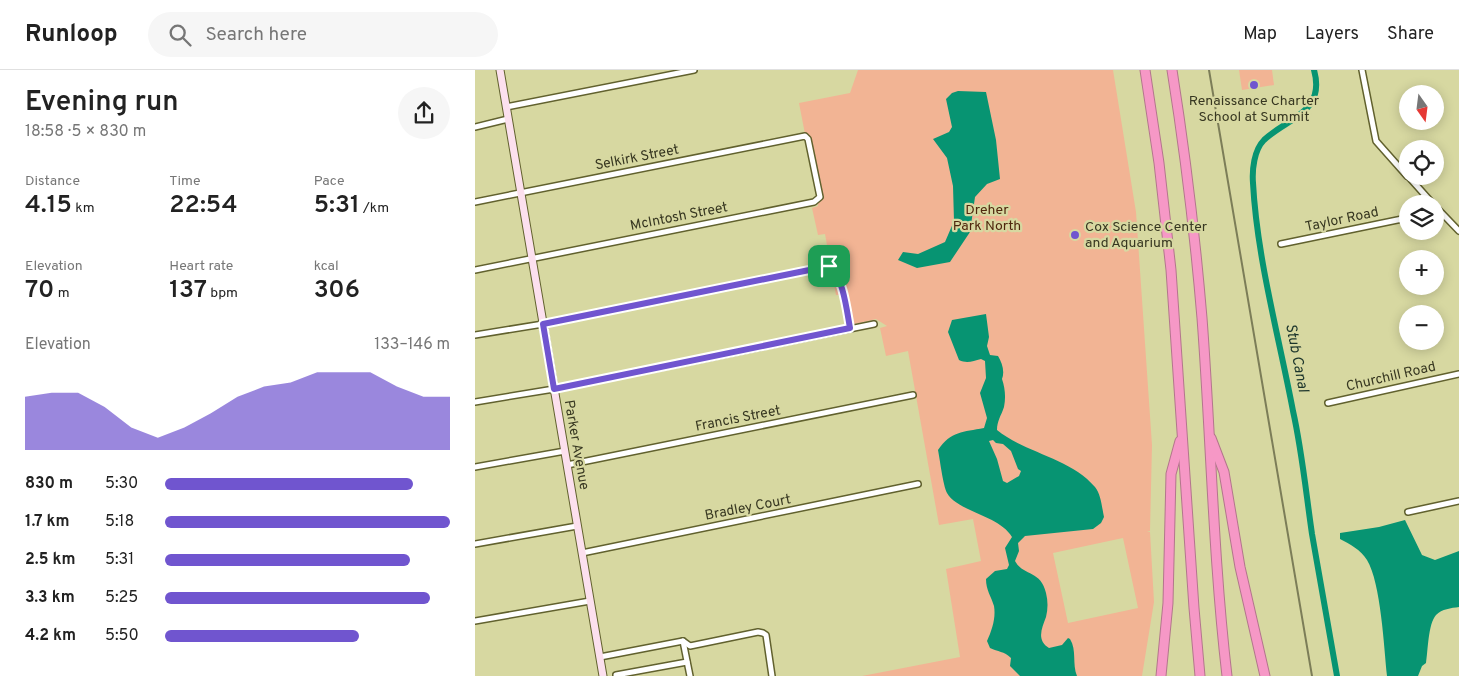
<!DOCTYPE html>
<html lang="en">
<head>
<meta charset="utf-8">
<style>
  body { margin:0; font-family:Overpass,sans-serif; background:#f6f6f6; color:#222; height:100vh; display:flex; flex-direction:column; font-size:19px; white-space:nowrap }
  * { box-sizing:border-box; margin:0 }
  p { font-size:16px; color:#767676 }
  .icon { flex:none; width:28px; height:28px; fill:none; stroke:currentColor; stroke-width:2; stroke-linecap:round; stroke-linejoin:round }
  .map { position:relative; flex:1; overflow:hidden }
  .panel { display:flex; flex-direction:column; background:#fff; width:475px }
  .panel>* { flex:none }
  .needle { width:32px; rotate:166deg }
  .controls { position:absolute; left:924px; top:15px; display:grid; gap:10px }
  .controls a { display:grid; place-items:center; width:45px; height:45px; border-radius:50%; background:#fff; box-shadow:0 2px 12px #0003; font-size:25px }
  .pin { position:absolute; display:grid; place-items:center; width:42px; height:42px; color:#fff; margin:-21px; border-radius:10px; box-shadow:0 2px 8px #0006 }
  .round { display:grid; place-items:center; flex:none; width:52px; height:52px; border-radius:26px; background:#f6f6f6 }
  .head { display:flex; align-items:center; justify-content:space-between; height:85px; padding:0 25px }
  h1 { font-size:28px; font-weight:600; line-height:38px }
  .figures { display:grid; grid-template-columns:repeat(3,1fr); gap:8px; height:85px; padding:5px 25px }
  .figures div { display:grid; align-content:center }
  .figures b { font-size:25px; font-weight:600 }
  .figures small { font-size:14px; font-weight:400 }
  .figures p { font-size:14px }
  .chart { height:140px; padding:10px 25px }
  .chart p { display:flex; justify-content:space-between }
  .chart svg { width:100%; height:90px; margin-top:5px; fill:#7055cf; opacity:.7 }
  ul { padding:0 25px; list-style:none; font-size:16px }
  li { display:grid; grid-template-columns:80px 60px 1fr; align-items:center; height:38px }
  li i { height:12px; border-radius:6px; background:#7055cf }
  header { display:flex; align-items:center; gap:30px; box-sizing:border-box; height:70px; padding:0 25px; background:#fff; border-bottom:1px solid #e0e0e0 }
  header strong { font-size:24px }
  nav { display:flex; gap:28px; margin-inline-start:auto; font-size:18px }
  .search { width:350px; height:45px; background:#f6f6f6; display:flex; align-items:center; gap:12px; box-sizing:border-box; padding:0 18px; border-radius:28px; color:#767676; font-size:19px }
  main { display:flex; flex:1; min-height:0 }
  .map>svg:first-child { display:block }
  .green { fill:#f2b494; fill-rule:evenodd }
  .water { fill:#079472; fill-rule:evenodd }
  .lines { fill:none; stroke-linecap:round; stroke-linejoin:round }
  .canal { stroke:#079472; stroke-width:6 }
  .street-casing { stroke:#61612e; stroke-width:8 }
  .secondary-casing { stroke:#61612e; stroke-width:9 }
  .highway-casing { stroke:#b3768c; stroke-width:11 }
  .street { stroke:#fff; stroke-width:5 }
  .secondary { stroke:#fce0ee; stroke-width:7 }
  .highway { stroke:#f698c6; stroke-width:9 }
  .rail { stroke:#7c7d58; stroke-width:2 }
  .route-casing { stroke:#fff; stroke-width:10 }
  .route { stroke:#7055cf; stroke-width:6 }
  .poi-dot { fill:#7055cf; stroke:#d7d8a1; stroke-width:2 }
  .labels { text-anchor:middle; dominant-baseline:central; stroke-width:4.5; stroke-linejoin:round; paint-order:stroke }
  .poi-label { font-size:14px; fill:#373721; stroke:#d7d8a1 }
  .street-label { font-size:14px; fill:#373721; stroke:#d7d8a1 }
  .park-label { font-size:14px; fill:#4f260d; stroke:#d7d8a1 }
  .water-label { font-size:15px; font-style:italic; fill:#1b342b; stroke:#d7d8a1 }
</style>
</head>
<body>
<header>
<strong>Runloop</strong>
<div class="search"><svg class="icon" aria-label="search" viewBox="0 0 24 24"><circle cx="10" cy="10" r="6"/><path d="M15 15l6 6"/></svg>Search here</div>
<nav><a>Map</a><a>Layers</a><a>Share</a></nav>
</header>
<main>
<section class="panel">
<div class="head"><div><h1>Evening run</h1><p>18:58 · 5 × 830 m</p></div><a class="round"><svg class="icon" aria-label="share" viewBox="0 0 24 24"><path d="M12 15V3M7 8l5-5 5 5M5 13v7h14v-7"/></svg></a></div>
<div class="figures">
<div><p>Distance</p><b>4.15<small> km</small></b></div>
<div><p>Time</p><b>22:54</b></div>
<div><p>Pace</p><b>5:31<small> /km</small></b></div>
</div>
<div class="figures">
<div><p>Elevation</p><b>70<small> m</small></b></div>
<div><p>Heart rate</p><b>137<small> bpm</small></b></div>
<div><p>kcal</p><b>306</b></div>
</div>
<div class="chart"><p><span>Elevation</span>133–146 m</p>
<svg viewBox="0 0 160 44" preserveAspectRatio="none"><path d="M0 44V18L10 16L20 16L30 23L40 33L50 38L60 33L70 26L80 18L90 13L100 11L110 6L120 6L130 6L140 13L150 18L160 18V44z"/></svg>
</div>
<ul>
<li><b>830 m</b>5:30<i style="width:87%"></i></li>
<li><b>1.7 km</b>5:18<i style="width:100%"></i></li>
<li><b>2.5 km</b>5:31<i style="width:86%"></i></li>
<li><b>3.3 km</b>5:25<i style="width:93%"></i></li>
<li><b>4.2 km</b>5:50<i style="width:68%"></i></li>
</ul>
</section>
<div class="map">
<svg width="984" height="606" viewBox="0 0 984 606">
  <rect width="100%" height="100%" fill="#d7d8a1"/>
  <g class="green">
    <path d="M383,0h255l23,142 16,233 -2,86 -3,1h3l4,70 -12,74h-280l98,-19 -14,-88 35,-8 -8,-42 -34,6 -31,-174 -22,5 -6,-28 7,-2 -11,-7 -29,7 -7,-31h-4l-11,-61 -7,1 -6,-27 6,-2 -1,-10 -18,-93 51,-10zM648,468l15,70 -70,15 -15,-70z"/>
    <polygon points="764,0 797,0 799,15 767,20"/>
  </g>
  <g class="water">
    <polygon points="483,21 511,22 521,70 525,109 512,114 500,127 495,162 475,192 442,198 423,190 428,182 443,184 470,172 479,151 478,116 472,88 458,69 474,62 477,57 471,29 477,23"/>
    <path d="M511,244l3,23 -2,9 3,9 8,1c4,7 7,15 4,23 3,9 4,18 2,28 -3,9 -7,14 -7,23 28,23 74,28 98,57 6,7 7,21 9,30l-3,6 -8,6 -68,7 -7,7 1,8 -4,10c8,15 26,9 31,32 2,8 2,16 0,24 -4,11 -10,23 3,31l13,-3 6,-7 2,1c7,11 2,25 7,37h-57l-10,-10 1,-8c-7,-7 -13,-6 -21,-10l-3,-7c5,-11 9,-23 7,-35 -3,-10 -8,-16 -8,-27l9,-8 12,-2 2,-4 -4,-17 7,-11c-13,-22 -54,-25 -65,-44 -4,-8 -7,-33 -9,-43 13,-19 25,-18 46,-22l3,-10 -7,-25 6,-15 -1,-17 -4,-2c-8,2 -14,5 -22,1l-11,-28 4,-12zM518,370l3,3 7,1 8,7 7,18 3,2 -2,5 -12,7 -4,-2 -6,-22 -8,-18z"/>
    <path d="M930,450l17,35 13,5 24,-9v56c-8,1 -17,2 -23,8 -8,9 -8,36 -10,48l-4,3 -4,10h-31c-3,-28 -6,-93 -20,-116 -6,-10 -17,-16 -27,-21v-6l39,-6z"/>
  </g>
  <g class="lines">
    <path class="canal" d="M839,0c12,43 -27,48 -50,70 -10,10 -12,30 -11,43 4,75 26,154 40,228 9,40 13,82 19,123 8,48 17,95 25,142"/>
    <defs>
      <g id="street">
        <polyline points="887,0 901,71 932,106"/>
        <polyline points="31,37 219,0"/>
        <polyline points="0,57 33,49"/>
        <polyline points="933,106 958,134"/>
        <polyline points="0,132 330,66 333,69 345,127 339,132 0,200"/>
        <polyline points="960,136 984,161"/>
        <polyline points="806,174 932,148"/>
        <path d="M0,265l68,-11 286,-58c14,9 18,46 21,62"/>
        <polyline points="0,332 79,319 399,254"/>
        <polyline points="853,333 984,304"/>
        <polyline points="92,395 438,325"/>
        <polyline points="0,397 90,381"/>
        <polyline points="933,442 984,431"/>
        <polyline points="0,474 102,456"/>
        <polyline points="107,483 443,414"/>
        <polyline points="0,551 115,531"/>
        <polyline points="208,571 215,606"/>
        <polyline points="125,587 208,571 215,576 283,562 288,563 291,565 297,606"/>
        <polyline points="141,605 212,592"/>
      </g>
      <polyline id="secondary" points="25,0 128,606"/>
      <g id="highway">
        <polyline points="670,0 684,93 696,200 719,538 725,606"/>
        <path d="M697,0c13,82 23,165 30,248 9,119 11,239 25,358"/>
        <polyline points="736,368 749,402 765,497 790,606"/>
        <polyline points="686,606 693,533 696,404 705,371"/>
      </g>
    </defs>
    <use href="#street" class="street-casing"/>
    <use href="#secondary" class="secondary-casing"/>
    <use href="#highway" class="highway-casing"/>
    <use href="#street" class="street"/>
    <use href="#secondary" class="secondary"/>
    <use href="#highway" class="highway"/>
    <polyline class="rail" points="734,0 837,606"/>
  </g>
  <g class="lines">
    <defs>
      <path id="route" d="M354,196c14,9 18,46 21,62l-296,61 -11,-65z"/>
    </defs>
    <use href="#route" class="route-casing"/>
    <use href="#route" class="route"/>
  </g>
  <g class="poi-dot">
    <circle cx="779" cy="15" r="5"/>
    <circle cx="600" cy="165" r="5"/>
  </g>
  <g class="labels">
    <g class="poi-label">
      <text x="779" y="31">Renaissance Charter<tspan x="779" dy="16">School at Summit</tspan></text>
      <text x="610" y="157" text-anchor="start">Cox Science Center<tspan x="610" dy="16">and Aquarium</tspan></text>
    </g>
    <g class="street-label">
      <text transform="translate(162 88) rotate(-11)">Selkirk Street</text>
      <text transform="translate(204 147) rotate(-11)">McIntosh Street</text>
      <text transform="translate(867 150) rotate(-12)">Taylor Road</text>
      <text transform="translate(916 307) rotate(-13)">Churchill Road</text>
      <text transform="translate(263 349) rotate(-11)">Francis Street</text>
      <text transform="translate(101 375) rotate(80)">Parker Avenue</text>
      <text transform="translate(273 438) rotate(-11)">Bradley Court</text>
    </g>
    <g class="park-label">
      <text x="512" y="140">Dreher<tspan x="512" dy="16">Park North</tspan></text>
    </g>
    <g class="water-label">
      <text transform="translate(821 288) rotate(79)">Stub Canal</text>
    </g>
  </g>
</svg>
<div class="controls">
<a><svg class="needle" viewBox="-14 -14 28 28"><path d="M0-13l5 13h-10z" fill="#e53935"/><path d="M0 13l5-13h-10z" fill="#767676"/></svg></a>
<a><svg class="icon" aria-label="locate" viewBox="0 0 24 24"><circle cx="12" cy="12" r="6"/><path d="M12 2v4M12 18v4M2 12h4M18 12h4"/></svg></a>
<a><svg class="icon" aria-label="layers" viewBox="0 0 24 24"><path d="M12 4l9 5-9 5-9-5zM3 14l9 5 9-5"/></svg></a>
<a>+</a>
<a>−</a>
</div>
<div class="pin" style="left:354px;top:196px;background:#1e9e55"><svg class="icon" aria-label="arrive" viewBox="0 0 24 24"><path d="M6 21V4h12l-3 4 3 4H6"/></svg></div>
</div>
</main>
</body>
</html>
